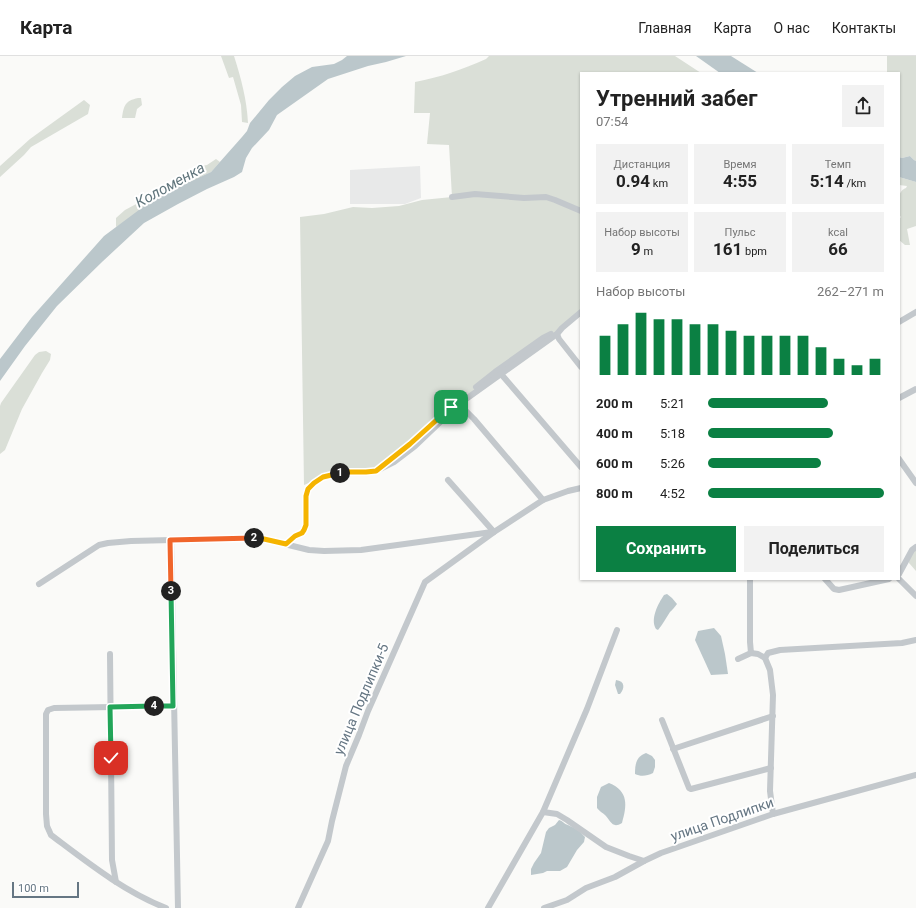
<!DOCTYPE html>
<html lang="ru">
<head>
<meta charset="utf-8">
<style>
  body { margin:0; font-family:Roboto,sans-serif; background:#f2f2f2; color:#222; height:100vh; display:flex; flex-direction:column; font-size:15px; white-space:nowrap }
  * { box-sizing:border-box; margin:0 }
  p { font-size:13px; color:#767676 }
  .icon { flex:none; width:22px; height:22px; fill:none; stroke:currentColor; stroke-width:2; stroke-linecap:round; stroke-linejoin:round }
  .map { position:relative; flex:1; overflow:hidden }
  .panel { position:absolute; left:580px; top:16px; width:320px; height:508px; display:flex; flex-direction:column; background:#fff; border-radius:0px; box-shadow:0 1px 3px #0004 }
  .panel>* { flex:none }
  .scale { position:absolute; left:12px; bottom:10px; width:67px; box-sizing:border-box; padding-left:4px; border:2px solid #657683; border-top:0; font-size:11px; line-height:14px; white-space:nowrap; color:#657683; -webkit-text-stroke:3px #fff; paint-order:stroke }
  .pin { position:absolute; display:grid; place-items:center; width:34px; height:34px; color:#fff; margin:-17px; border-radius:8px; box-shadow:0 2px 6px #0006 }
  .km { position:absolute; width:20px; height:20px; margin:-10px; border-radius:50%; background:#222; color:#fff; font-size:11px; line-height:20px; text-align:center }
  .round { display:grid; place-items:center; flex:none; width:42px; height:42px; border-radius:0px; background:#f2f2f2 }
  .headline { display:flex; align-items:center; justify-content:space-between; height:68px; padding:0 16px }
  h1 { font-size:22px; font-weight:700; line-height:30px }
  .stats { display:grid; grid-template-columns:repeat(3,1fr); gap:6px; height:68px; padding:4px 16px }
  .stats div { display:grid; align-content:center; border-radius:0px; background:#f2f2f2; text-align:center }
  .stats b { font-size:17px; font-weight:700 }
  .stats small { font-size:11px; font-weight:400 }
  .stats p { font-size:11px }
  .chart { height:112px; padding:8px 16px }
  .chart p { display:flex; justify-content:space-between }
  .chart svg { width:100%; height:72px; margin-top:4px; stroke:#0b8043; stroke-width:6 }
  .action { display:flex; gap:8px; margin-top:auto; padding:8px 16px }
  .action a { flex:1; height:46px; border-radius:0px; background:#0b8043; color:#fff; font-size:16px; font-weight:700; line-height:46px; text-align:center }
  .action a+a { background:#f2f2f2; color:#222 }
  ul { padding:0 16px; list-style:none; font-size:13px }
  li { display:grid; grid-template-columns:64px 48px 1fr; align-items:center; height:30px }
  li i { height:10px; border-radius:5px; background:#0b8043 }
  header { display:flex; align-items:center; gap:24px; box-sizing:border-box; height:56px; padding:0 20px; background:#fff; border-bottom:1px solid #e0e0e0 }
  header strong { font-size:19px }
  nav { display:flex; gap:22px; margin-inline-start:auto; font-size:14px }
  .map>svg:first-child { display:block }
  .built { fill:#e8e9e9 }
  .green { fill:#dadfd7 }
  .water { fill:#bbc7cb }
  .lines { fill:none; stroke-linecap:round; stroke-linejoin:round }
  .minor { stroke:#c3c8cc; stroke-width:6 }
  .split-1-casing { stroke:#fff; stroke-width:8 }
  .split-2-casing { stroke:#fff; stroke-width:8 }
  .split-3-casing { stroke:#fff; stroke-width:8 }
  .split-4-casing { stroke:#fff; stroke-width:8 }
  .split-5-casing { stroke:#fff; stroke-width:8 }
  .split-1 { stroke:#f5b400; stroke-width:5 }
  .split-2 { stroke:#f5b400; stroke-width:5 }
  .split-3 { stroke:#f0652b; stroke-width:5 }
  .split-4 { stroke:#22a559; stroke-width:5 }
  .split-5 { stroke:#22a559; stroke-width:5 }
  .labels { text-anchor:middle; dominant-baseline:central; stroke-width:4; stroke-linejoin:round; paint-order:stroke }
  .street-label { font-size:14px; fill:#657683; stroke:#fff }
  .water-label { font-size:15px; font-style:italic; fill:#60757c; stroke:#fff }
</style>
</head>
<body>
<header>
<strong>Карта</strong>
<nav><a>Главная</a><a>Карта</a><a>О нас</a><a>Контакты</a></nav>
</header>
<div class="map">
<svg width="916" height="852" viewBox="0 0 916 852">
  <rect width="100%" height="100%" fill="#fafaf8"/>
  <polygon class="built" points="420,110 421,142 405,148 350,148 350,114"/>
  <g class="green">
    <path d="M221,0h13c7,22 13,44 14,67l-6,-1 -1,-17 -8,-28 -4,1z"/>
    <path d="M489,0h186l26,17h-120v239l-7,6 -115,86 -54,47 -32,19 -50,7 -19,8 -4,-268 24,-3 29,-7 19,1 27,-2 23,-6 30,-3 -3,-52 -22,-1 3,-31h-16l1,-31c26,-5 46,-12 71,-23z"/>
    <polygon points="887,0 916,0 916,105 914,104 910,100 902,102 899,101 899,17 887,17"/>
    <path d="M138,42h3l1,7 -5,4 -2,9h-13c2,-13 3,-17 16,-20z"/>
    <polygon points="84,44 90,49 88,58 31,91 24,99 0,121 0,110 30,83"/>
    <polygon points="216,103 220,106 211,116 187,128 116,171 116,162 125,154 153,139 175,124 196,112 201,110 207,109"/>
    <path d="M899,121l17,5v44l-9,3 3,16h-5l-6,-5v-21l2,-2 -2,-2c0,-11 -3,-23 7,-27l1,-2 -8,-1z"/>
    <polygon points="46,295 51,298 50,304 42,317 22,353 5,394 0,398 0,350 1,347 35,299 39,296"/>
    <polygon points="916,491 916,515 909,507 908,501"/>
  </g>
  <g class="water">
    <polygon points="347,0 406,0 386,6 368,10 328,23 277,59 269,74 252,92 246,102 242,116 234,121 207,133 178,148 144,167 102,206 57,250 25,290 0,325 0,303 32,261 104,180 155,142 211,116 242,81 247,75 250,67 269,44 282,31 295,20 312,11 334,8 342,4"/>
    <polygon points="696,0 731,0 758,17 720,17"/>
    <polygon points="910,100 914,104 916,105 916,126 899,121 899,101 902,102"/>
    <path d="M667,538l5,4 5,6c-2,3 -4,5 -7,8 -4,6 -7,12 -12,18l-2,-1c-6,-10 2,-25 8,-34z"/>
    <polygon points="714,572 721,580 725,598 728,618 711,619 695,584 698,575"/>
    <path d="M616,624c9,1 9,8 4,14h-2l-3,-9z"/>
    <path d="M646,697l6,3 3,4v7l-2,6c-6,3 -12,4 -18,1 0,-10 1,-17 11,-21z"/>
    <path d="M609,727c20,8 18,23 13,40 -10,6 -11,-2 -17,-8 -2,-2 -6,-4 -8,-7v-11l4,-10z"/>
    <path d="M559,764c4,1 5,4 9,5 7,3 12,6 17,12l-1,5 -7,8 -10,17 -7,4h-13l-4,2 -12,2v-6l3,-6 7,-10 5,-21 3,-4 6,-3z"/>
  </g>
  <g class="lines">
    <g class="minor">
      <polyline points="452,141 475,138 524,142 546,141 555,144 581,155"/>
      <polyline points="899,266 916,256"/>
      <polyline points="557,278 559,283 581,311"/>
      <polyline points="501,318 581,411"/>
      <polyline points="476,331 495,316 543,282 551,278"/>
      <polyline points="899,342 916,333"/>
      <polyline points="459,348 474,363 543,444"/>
      <polyline points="899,403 916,427"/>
      <polyline points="448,424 494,476"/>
      <polyline points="171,484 178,852"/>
      <polyline points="286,488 295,480 302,477 306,469 306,440 308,433 314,427 323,421 345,416 366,416 376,415 394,406 415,390 459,348 557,278 562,272 581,256"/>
      <polyline points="899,518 912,494 916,491"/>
      <polyline points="750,523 750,586 751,597"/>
      <polyline points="825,523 834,533 839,534 889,523"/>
      <polyline points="899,523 916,540"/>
      <polyline points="39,528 99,489 108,487 131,485 255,482 264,483 309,494 324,495 361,494 492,476"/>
      <polyline points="110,598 112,804 116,826"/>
      <polyline points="765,602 768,597 780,594 902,587 916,584"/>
      <polyline points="738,603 751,597 758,598 765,602 770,614 773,639 770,735 773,758"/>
      <polyline points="662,664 689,732 691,733 771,712"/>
      <polyline points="673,693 773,660"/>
      <polyline points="543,756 557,758 567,764 606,791 629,800 644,805"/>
      <path d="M166,852c-43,-17 -79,-46 -115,-73l-4,-9 -1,-12v-100l2,-4 6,-2 119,-2"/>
      <polyline points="298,852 328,785 332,765 346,710 359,679 368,655 425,526 494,476 543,444 568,435 581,432"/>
      <polyline points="488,852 543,756 587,653 617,574"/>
      <polyline points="544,852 567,844 586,832 615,821 644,805 661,797 773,758 916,719"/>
    </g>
  </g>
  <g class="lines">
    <defs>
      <polyline id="split-1" points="340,417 345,416 366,416 376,415 410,388 451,351"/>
      <polyline id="split-2" points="254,482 264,483 286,488 295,480 302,477 304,474 306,469 306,440 308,433 314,427 323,421 340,417"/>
      <polyline id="split-3" points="171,535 170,484 254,482"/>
      <polyline id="split-4" points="154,650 173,650 171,535"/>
      <polyline id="split-5" points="111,702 110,651 154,650"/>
    </defs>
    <use href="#split-1" class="split-1-casing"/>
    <use href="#split-2" class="split-2-casing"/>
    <use href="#split-3" class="split-3-casing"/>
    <use href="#split-4" class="split-4-casing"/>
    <use href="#split-5" class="split-5-casing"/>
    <use href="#split-1" class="split-1"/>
    <use href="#split-2" class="split-2"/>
    <use href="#split-3" class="split-3"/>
    <use href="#split-4" class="split-4"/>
    <use href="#split-5" class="split-5"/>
  </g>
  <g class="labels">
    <g class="street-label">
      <text transform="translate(361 643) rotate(-67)">улица Подлипки-5</text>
      <text transform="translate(722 763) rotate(-19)">улица Подлипки</text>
    </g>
    <g class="water-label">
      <text transform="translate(170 129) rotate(-29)">Коломенка</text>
    </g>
  </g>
</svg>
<div class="scale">100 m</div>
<div class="pin" style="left:451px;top:351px;background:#1e9e55"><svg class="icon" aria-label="arrive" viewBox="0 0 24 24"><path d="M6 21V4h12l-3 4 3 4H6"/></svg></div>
<div class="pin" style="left:111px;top:702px;background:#d93025"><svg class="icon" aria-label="check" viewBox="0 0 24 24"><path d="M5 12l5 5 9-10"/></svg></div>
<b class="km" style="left:340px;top:417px">1</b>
<b class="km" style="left:254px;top:482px">2</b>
<b class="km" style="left:171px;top:535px">3</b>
<b class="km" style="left:154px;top:650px">4</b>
<section class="panel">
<div class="headline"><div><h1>Утренний забег</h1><p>07:54</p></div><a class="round"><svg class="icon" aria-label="share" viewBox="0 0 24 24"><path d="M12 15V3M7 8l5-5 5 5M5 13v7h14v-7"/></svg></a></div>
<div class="stats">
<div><p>Дистанция</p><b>0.94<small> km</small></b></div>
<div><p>Время</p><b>4:55</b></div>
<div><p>Темп</p><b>5:14<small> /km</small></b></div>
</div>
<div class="stats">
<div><p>Набор высоты</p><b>9<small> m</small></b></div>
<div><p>Пульс</p><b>161<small> bpm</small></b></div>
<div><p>kcal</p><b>66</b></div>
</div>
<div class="chart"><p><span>Набор высоты</span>262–271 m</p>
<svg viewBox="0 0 160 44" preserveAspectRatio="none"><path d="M5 44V20M15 44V13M25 44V6M35 44V10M45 44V10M55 44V13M65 44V13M75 44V17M85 44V20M95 44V20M105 44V20M115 44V20M125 44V27M135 44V34M145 44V38M155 44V34"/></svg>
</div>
<ul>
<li><b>200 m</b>5:21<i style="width:68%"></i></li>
<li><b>400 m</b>5:18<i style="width:71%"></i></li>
<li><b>600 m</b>5:26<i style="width:64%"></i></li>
<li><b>800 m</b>4:52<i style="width:100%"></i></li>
</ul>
<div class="action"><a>Сохранить</a><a>Поделиться</a></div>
</section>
</div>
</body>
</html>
